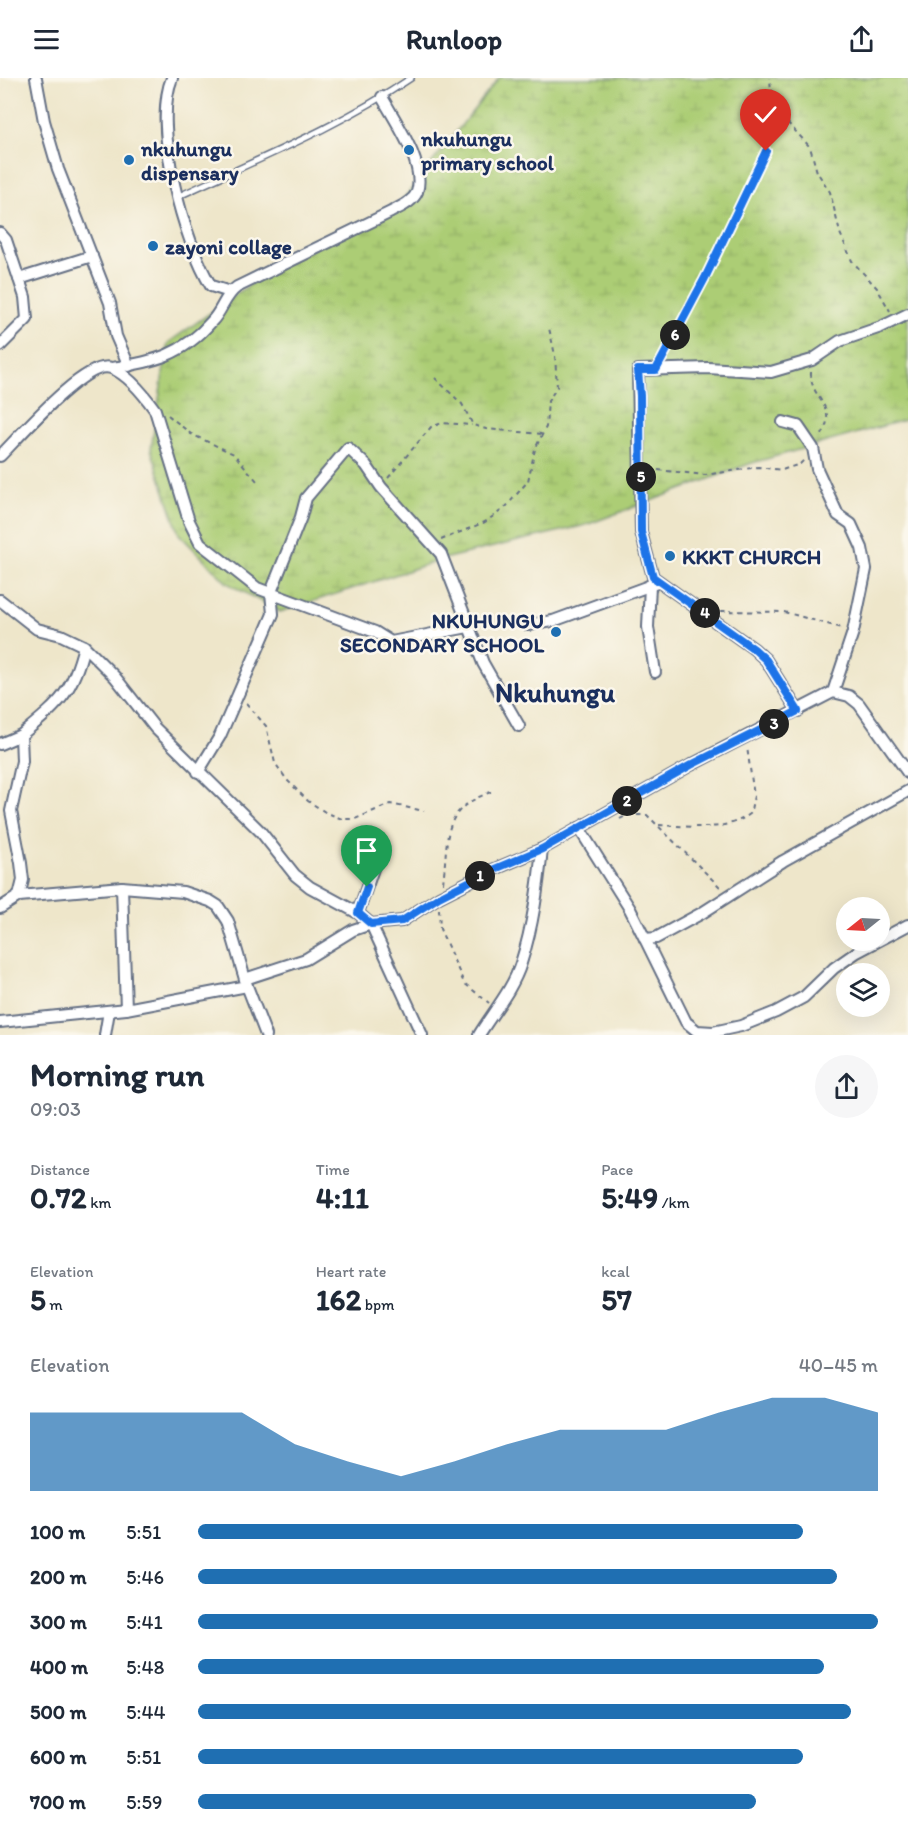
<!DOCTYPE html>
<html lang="en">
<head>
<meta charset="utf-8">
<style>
  body { margin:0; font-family:Itim,sans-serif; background:#f6f6f7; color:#1f2937; height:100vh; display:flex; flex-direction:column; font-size:22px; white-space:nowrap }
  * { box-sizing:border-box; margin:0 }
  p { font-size:20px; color:#747a83 }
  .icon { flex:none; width:33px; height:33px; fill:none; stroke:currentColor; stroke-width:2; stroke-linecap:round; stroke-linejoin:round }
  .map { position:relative; height:957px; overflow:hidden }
  .details { display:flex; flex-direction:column; background:#fff; flex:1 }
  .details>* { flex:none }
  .needle { width:39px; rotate:252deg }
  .controls { position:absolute; left:836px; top:819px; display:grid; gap:12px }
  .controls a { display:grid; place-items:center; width:54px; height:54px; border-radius:50%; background:#fff; box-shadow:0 6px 24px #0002; font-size:30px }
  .pin { position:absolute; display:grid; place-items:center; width:51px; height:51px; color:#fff; margin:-62px -26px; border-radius:50% 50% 50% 0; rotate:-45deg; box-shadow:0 0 6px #0007 }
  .pin .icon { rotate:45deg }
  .km { position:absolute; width:30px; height:30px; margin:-15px; border-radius:50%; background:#222; color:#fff; font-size:16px; line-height:30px; text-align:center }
  .round { display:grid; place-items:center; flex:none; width:63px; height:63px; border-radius:32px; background:#f6f6f7 }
  .head { display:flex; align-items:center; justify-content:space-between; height:102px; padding:0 30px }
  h1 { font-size:33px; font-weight:700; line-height:45px }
  .metrics { display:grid; grid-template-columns:repeat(3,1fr); gap:9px; height:102px; padding:6px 30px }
  .metrics div { display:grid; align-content:center }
  .metrics b { font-size:30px; font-weight:700 }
  .metrics small { font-size:16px; font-weight:400 }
  .metrics p { font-size:16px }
  .chart { height:168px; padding:12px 30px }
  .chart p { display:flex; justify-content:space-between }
  .chart svg { width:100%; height:108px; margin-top:6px; fill:#1f6fb2; opacity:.7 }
  ul { padding:0 30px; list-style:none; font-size:20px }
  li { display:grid; grid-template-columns:96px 72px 1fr; align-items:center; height:45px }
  li i { height:15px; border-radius:8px; background:#1f6fb2 }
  header { display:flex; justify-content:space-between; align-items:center; height:78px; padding:0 30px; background:#fff; font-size:27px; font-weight:700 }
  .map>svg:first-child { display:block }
  .wetland { fill:url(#wetland-marsh); stroke:#647e69; stroke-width:1.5 }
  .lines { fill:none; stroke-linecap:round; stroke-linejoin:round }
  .service-casing { stroke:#656f84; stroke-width:8 }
  .minor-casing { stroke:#656f84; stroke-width:14 }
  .path { stroke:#656f84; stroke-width:2; stroke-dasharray:4.5 4.5; stroke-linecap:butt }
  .service { stroke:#fff; stroke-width:5 }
  .minor { stroke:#fff; stroke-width:10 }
  .route-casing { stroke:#fff; stroke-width:12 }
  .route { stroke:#1a73e8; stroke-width:8 }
  .poi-dot { fill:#1f6fb2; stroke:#fbf7ec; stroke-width:2 }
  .labels { text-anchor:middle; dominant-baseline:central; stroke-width:5; stroke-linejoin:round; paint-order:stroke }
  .poi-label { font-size:21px; font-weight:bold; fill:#1b2f5e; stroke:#fbf7ec; text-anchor:start }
  .district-label { font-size:27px; font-weight:bold; fill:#1b2f5e; stroke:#fbf7ec }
</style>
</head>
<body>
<header><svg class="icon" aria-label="menu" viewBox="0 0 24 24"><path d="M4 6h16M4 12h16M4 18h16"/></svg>Runloop<svg class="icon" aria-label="share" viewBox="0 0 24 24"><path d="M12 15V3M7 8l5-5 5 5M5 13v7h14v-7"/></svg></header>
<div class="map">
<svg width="908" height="957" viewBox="0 0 908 957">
  <defs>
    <pattern id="wetland-marsh" width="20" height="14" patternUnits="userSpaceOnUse" patternTransform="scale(1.5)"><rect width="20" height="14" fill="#accd74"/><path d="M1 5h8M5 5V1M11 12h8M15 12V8" fill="none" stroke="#93b067"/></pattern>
  </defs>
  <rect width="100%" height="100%" fill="#fbf7ec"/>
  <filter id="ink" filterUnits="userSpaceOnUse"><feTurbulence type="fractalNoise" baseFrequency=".0167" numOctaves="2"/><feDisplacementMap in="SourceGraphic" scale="12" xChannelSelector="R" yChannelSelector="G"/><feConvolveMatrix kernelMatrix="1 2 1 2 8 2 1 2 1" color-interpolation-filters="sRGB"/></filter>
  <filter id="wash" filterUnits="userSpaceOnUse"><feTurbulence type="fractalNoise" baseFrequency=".008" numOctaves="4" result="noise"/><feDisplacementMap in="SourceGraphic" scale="24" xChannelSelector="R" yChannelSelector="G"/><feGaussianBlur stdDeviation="1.35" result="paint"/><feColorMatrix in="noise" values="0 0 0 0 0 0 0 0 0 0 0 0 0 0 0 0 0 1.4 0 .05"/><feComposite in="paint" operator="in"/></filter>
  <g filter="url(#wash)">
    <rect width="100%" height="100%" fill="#eee6ca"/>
    <polygon class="wetland" points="499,0 908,0 908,341 752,385 586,447 447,480 280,534 227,505 179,456 151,371 168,265 279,186 392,135"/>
  </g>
  <g filter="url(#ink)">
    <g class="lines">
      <defs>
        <path id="service" d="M177,119c79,-37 162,-70 234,-119"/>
        <g id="minor">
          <polyline points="36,0 44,43 58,91 110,225 116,258 129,288"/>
          <path d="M172,0c-20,48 12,164 39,208l19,6"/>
          <polyline points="0,155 6,162 25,219 27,241 0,268"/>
          <polyline points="19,201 92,178"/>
          <path d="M112,290c42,-6 71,-13 100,-47 10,-10 13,-26 25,-34l154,-75c9,-5 22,-10 26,-20 9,-28 -22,-71 -35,-95"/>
          <polyline points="783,344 798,348 813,370 817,391 838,437 851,446 862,470 866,491 853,554 833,614"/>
          <path d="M0,378c19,-19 86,-97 111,-88 16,6 34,28 44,42l34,111 11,22 57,45 118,44 16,10 77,-15"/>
          <polyline points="650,507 648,549 655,594"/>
          <polyline points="0,522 37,551 61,557 84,568 115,599 155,650 261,754 295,797 310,809 358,835 371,846 422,957"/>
          <polyline points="528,547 553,543 657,505"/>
          <polyline points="798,633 766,582 754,571 653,499 641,454 638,292 708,290 771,294 812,282 840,263 881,249 908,236"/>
          <polyline points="0,666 21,657"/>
          <polyline points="198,694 220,658 273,536 271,514 301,439 306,420 348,370 366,387 381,409 441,476 483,585 519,648"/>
          <polyline points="579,750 630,831 645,861 656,860 702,835 783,783 908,713"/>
          <polyline points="122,809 126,931"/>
          <path d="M19,818l4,-16 -2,-17 -10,-52 11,-50 -1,-26c37,-31 51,-40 63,-89"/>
          <polyline points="0,830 19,818 122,809 183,814 210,823 218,828 228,843 247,908 266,957"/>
          <polyline points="358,835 375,785"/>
          <polyline points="645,861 686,944 697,953 713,954 741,948 776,934 804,919 834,890 857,874 908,847"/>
          <polyline points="245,901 306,881 353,852 371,846 402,843 439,819 490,793 542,771 691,687 833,614 849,618 859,626 908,695"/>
          <polyline points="0,944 126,931 247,908"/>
          <polyline points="105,957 109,933"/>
          <path d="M479,957c14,-23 34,-46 42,-72 12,-37 17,-76 21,-114"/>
        </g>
      </defs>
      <use href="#service" class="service-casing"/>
      <use href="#minor" class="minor-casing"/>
      <g class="path">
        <polyline points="772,12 786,43 810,69 817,94 830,114 840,155 852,183 877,210 890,233"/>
        <polyline points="662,281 705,200 766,73 772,33 770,0"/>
        <path d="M811,294c-2,28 30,33 9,66"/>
        <polyline points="435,300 462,326 473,347 486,351 542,356"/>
        <polyline points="168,337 191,356 234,376 257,403"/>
        <polyline points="649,391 705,397 758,389 782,392 800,386 804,382"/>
        <polyline points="388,400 431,349 442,345 472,347"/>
        <polyline points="441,462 485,444 505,430 528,403 535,371 546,349 548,323 557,309 555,277 549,250"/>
        <polyline points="721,533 784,534 842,550"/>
        <polyline points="246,625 266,648 275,685 287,702 308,723 325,734 342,741 355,741 390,726 424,733"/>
        <polyline points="620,741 627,737 647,737 721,810"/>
        <path d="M659,747c32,1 64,8 91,-11l4,-18 -7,-49"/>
        <path d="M443,805c6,-48 -3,-74 51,-92"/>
        <polyline points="439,831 440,851 464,905 489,925"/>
      </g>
      <use href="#service" class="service"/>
      <use href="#minor" class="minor"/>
    </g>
  </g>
  <g class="lines" filter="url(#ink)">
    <defs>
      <polyline id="route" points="367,809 358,835 371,846 402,843 439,819 490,793 542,771 691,687 798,633 766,582 754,571 653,499 641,454 640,318 638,292 656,292 705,200 766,73"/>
    </defs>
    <use href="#route" class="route-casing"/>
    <use href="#route" class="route"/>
  </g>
  <g class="poi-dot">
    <circle cx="409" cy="72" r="6"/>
    <circle cx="129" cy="82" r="6"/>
    <circle cx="153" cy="168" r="6"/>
    <circle cx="670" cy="478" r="6"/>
    <circle cx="556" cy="554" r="6"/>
  </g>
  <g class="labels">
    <g class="poi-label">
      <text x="421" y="60">nkuhungu<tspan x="421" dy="24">primary school</tspan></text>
      <text x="141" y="70">nkuhungu<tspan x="141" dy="24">dispensary</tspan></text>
      <text x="165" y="168">zayoni collage</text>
      <text x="682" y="478">KKKT CHURCH</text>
      <text x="544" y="542" text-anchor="end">NKUHUNGU<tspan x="544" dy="24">SECONDARY SCHOOL</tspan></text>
    </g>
    <g class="district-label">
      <text x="555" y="614">Nkuhungu</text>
    </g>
  </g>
</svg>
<div class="controls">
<a><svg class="needle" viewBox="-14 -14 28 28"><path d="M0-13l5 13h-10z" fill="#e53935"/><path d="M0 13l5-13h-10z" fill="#747a83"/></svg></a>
<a><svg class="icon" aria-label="layers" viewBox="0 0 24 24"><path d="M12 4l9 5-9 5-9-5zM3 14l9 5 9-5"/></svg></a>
</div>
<div class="pin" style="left:367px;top:809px;background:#1e9e55"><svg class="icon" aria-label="arrive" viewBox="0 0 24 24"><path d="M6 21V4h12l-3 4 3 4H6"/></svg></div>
<div class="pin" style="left:766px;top:73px;background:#d93025"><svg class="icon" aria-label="check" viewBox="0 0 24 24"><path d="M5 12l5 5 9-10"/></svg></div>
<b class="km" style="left:480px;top:798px">1</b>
<b class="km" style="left:627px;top:723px">2</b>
<b class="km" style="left:774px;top:646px">3</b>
<b class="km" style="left:705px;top:535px">4</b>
<b class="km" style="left:641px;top:399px">5</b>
<b class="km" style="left:675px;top:257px">6</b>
</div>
<section class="details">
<div class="head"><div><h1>Morning run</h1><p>09:03</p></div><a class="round"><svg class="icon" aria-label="share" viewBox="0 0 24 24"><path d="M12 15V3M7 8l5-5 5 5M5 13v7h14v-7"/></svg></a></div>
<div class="metrics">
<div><p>Distance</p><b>0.72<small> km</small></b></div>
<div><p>Time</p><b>4:11</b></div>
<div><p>Pace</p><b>5:49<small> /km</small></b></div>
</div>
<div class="metrics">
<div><p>Elevation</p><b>5<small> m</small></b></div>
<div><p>Heart rate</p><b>162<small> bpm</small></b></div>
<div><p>kcal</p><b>57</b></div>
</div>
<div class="chart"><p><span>Elevation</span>40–45 m</p>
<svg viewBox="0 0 160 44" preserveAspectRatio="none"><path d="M0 44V12L10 12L20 12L30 12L40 12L50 25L60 32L70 38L80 32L90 25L100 19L110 19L120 19L130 12L140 6L150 6L160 12V44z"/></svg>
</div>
<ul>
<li><b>100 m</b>5:51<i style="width:89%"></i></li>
<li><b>200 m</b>5:46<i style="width:94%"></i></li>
<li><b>300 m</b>5:41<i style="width:100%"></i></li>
<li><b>400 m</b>5:48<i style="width:92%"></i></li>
<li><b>500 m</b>5:44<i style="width:96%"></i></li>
<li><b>600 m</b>5:51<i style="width:89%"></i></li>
<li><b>700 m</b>5:59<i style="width:82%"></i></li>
</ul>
</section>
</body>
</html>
